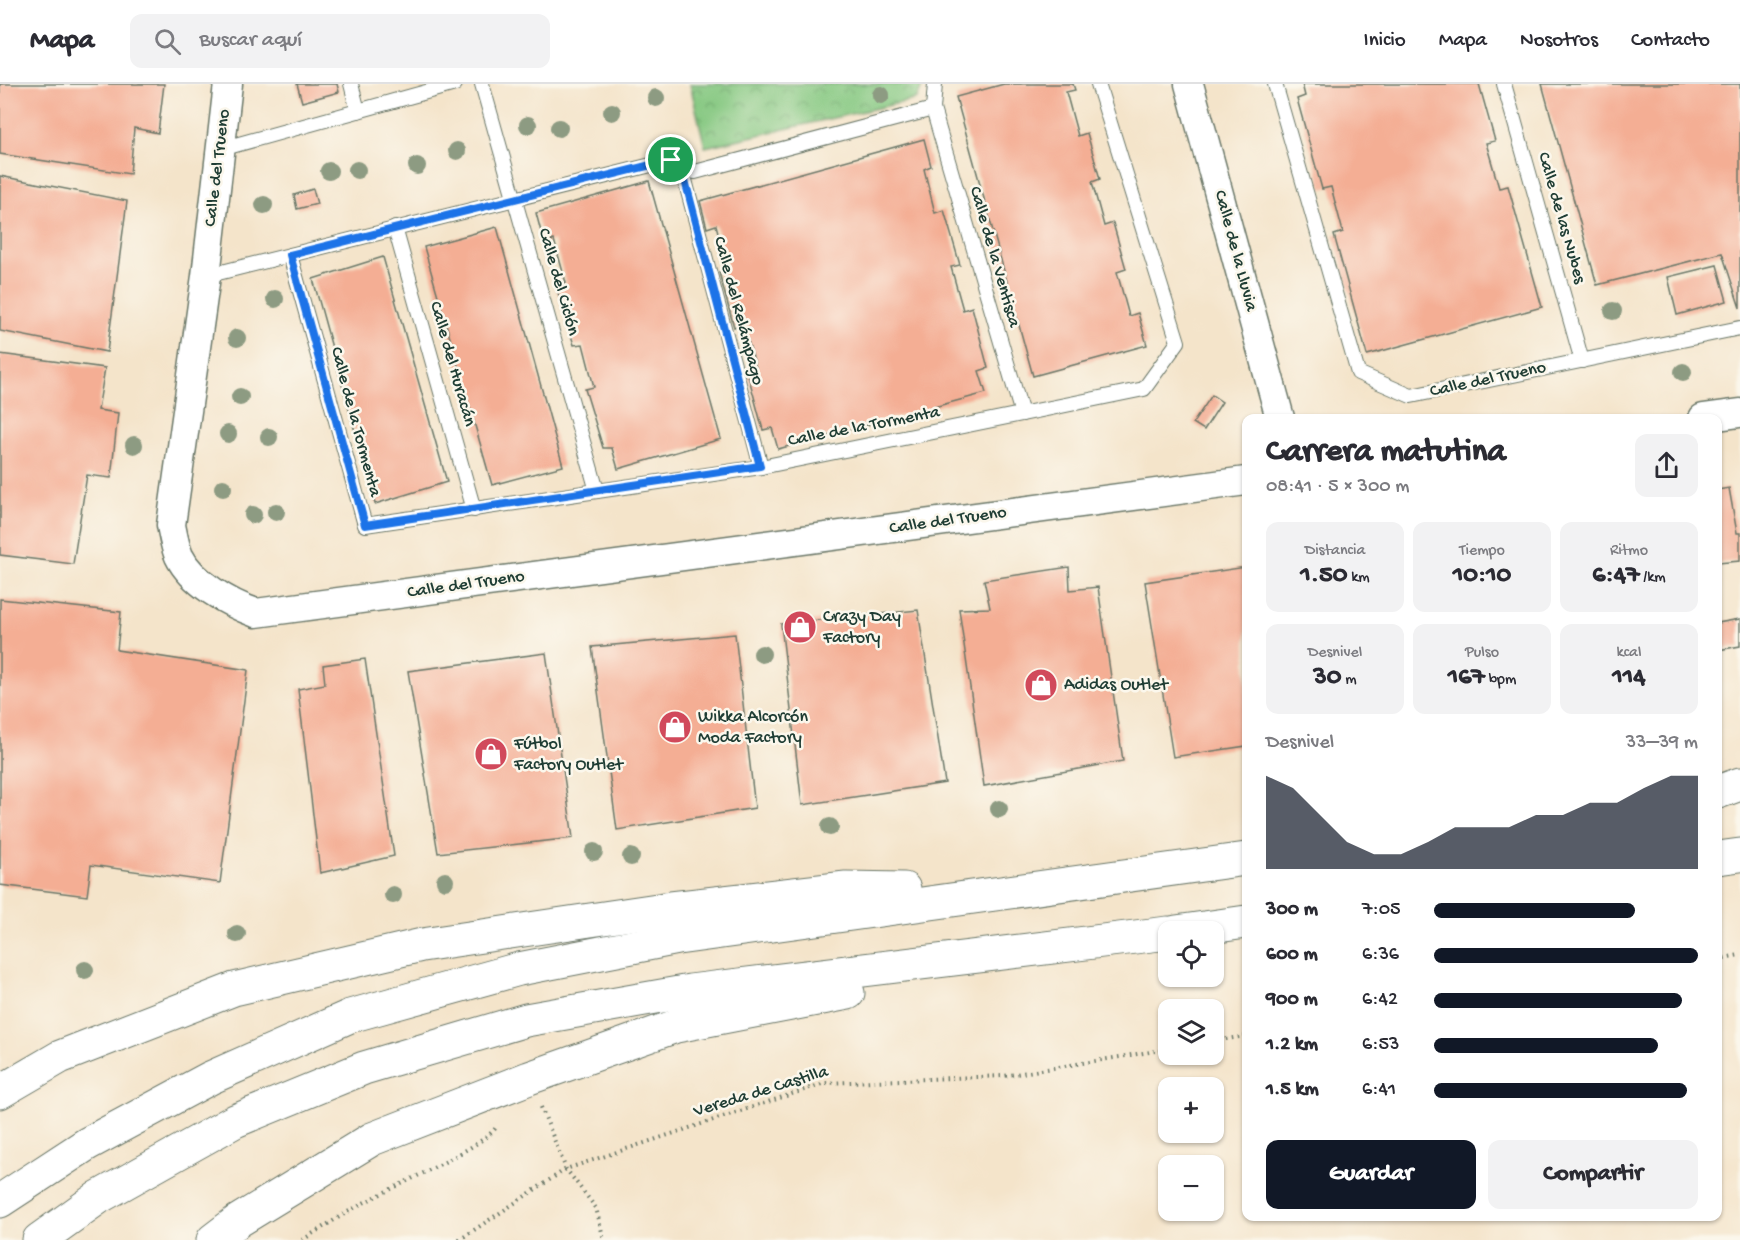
<!DOCTYPE html>
<html lang="es">
<head>
<meta charset="utf-8">
<style>
  body { margin:0; font-family:"Gochi Hand",sans-serif; background:#f2f2f3; color:#2b2b33; height:100vh; display:flex; flex-direction:column; font-size:22px; white-space:nowrap }
  * { box-sizing:border-box; margin:0 }
  p { font-size:20px; color:#7c7c81 }
  .icon { flex:none; width:33px; height:33px; fill:none; stroke:currentColor; stroke-width:2; stroke-linecap:round; stroke-linejoin:round }
  .map { position:relative; flex:1; overflow:hidden }
  .drawer { position:absolute; left:1242px; top:330px; width:480px; height:807px; display:flex; flex-direction:column; background:#fff; border-radius:12px; box-shadow:0 2px 4px #0004 }
  .drawer>* { flex:none }
  .controls { position:absolute; left:1158px; top:837px; display:grid; gap:12px }
  .controls a { display:grid; place-items:center; width:66px; height:66px; border-radius:12px; background:#fff; box-shadow:0 2px 4px #0004; font-size:30px }
  .pin { position:absolute; display:grid; place-items:center; width:51px; height:51px; color:#fff; margin:-26px; border:3px solid #fff; border-radius:50%; box-shadow:0 2px 6px #0007 }
  .round { display:grid; place-items:center; flex:none; width:63px; height:63px; border-radius:12px; background:#f2f2f3 }
  .head { display:flex; align-items:center; justify-content:space-between; height:102px; padding:0 24px }
  h1 { font-size:33px; font-weight:700; line-height:45px }
  .stats { display:grid; grid-template-columns:repeat(3,1fr); gap:9px; height:102px; padding:6px 24px }
  .stats div { display:grid; align-content:center; border-radius:12px; background:#f2f2f3; text-align:center }
  .stats b { font-size:26px; font-weight:700 }
  .stats small { font-size:16px; font-weight:400 }
  .stats p { font-size:16px }
  .chart { height:168px; padding:12px 24px }
  .chart p { display:flex; justify-content:space-between }
  .chart svg { width:100%; height:108px; margin-top:6px; fill:#111827; opacity:.7 }
  .button { display:flex; gap:12px; margin-top:auto; padding:12px 24px }
  .button a { flex:1; height:69px; border-radius:12px; background:#111827; color:#fff; font-size:24px; font-weight:700; line-height:69px; text-align:center }
  .button a+a { background:#f2f2f3; color:#2b2b33 }
  ul { padding:0 24px; list-style:none; font-size:20px }
  li { display:grid; grid-template-columns:96px 72px 1fr; align-items:center; height:45px }
  li i { height:15px; border-radius:8px; background:#111827 }
  header { display:flex; align-items:center; gap:36px; box-sizing:border-box; height:84px; padding:0 30px; background:#fff; border-bottom:2px solid #e1e1e2 }
  header strong { font-size:28px }
  nav { display:flex; gap:33px; margin-inline-start:auto; font-size:21px }
  .search { width:420px; height:54px; background:#f2f2f3; display:flex; align-items:center; gap:15px; box-sizing:border-box; padding:0 21px; border-radius:12px; color:#7c7c81; font-size:22px }
  .map>svg:first-child { display:block }
  .park { fill:url(#park-crowns); stroke:#52825a; stroke-width:1.5 }
  .building { fill:#f4ae94 }
  .lines { fill:none; stroke-linecap:round; stroke-linejoin:round }
  .service-casing { stroke:#6a7768; stroke-width:16 }
  .minor-casing { stroke:#6a7768; stroke-width:31 }
  .trunk-casing { stroke:#6a7768; stroke-width:35 }
  .path { stroke:#6a7768; stroke-width:4; stroke-dasharray:1.5 4.5; stroke-linecap:butt }
  .service { stroke:#fff; stroke-width:14 }
  .minor { stroke:#fff; stroke-width:28 }
  .trunk { stroke:#fff; stroke-width:33 }
  .tree { fill:#8d9b82 }
  .route-casing { stroke:#fff; stroke-width:12 }
  .route { stroke:#1a73e8; stroke-width:8 }
  .labels { text-anchor:middle; dominant-baseline:central; stroke-width:5; stroke-linejoin:round; paint-order:stroke }
  .street-label { font-size:18px; fill:#1f3d34; stroke:#fbf7ec }
  .poi-label { font-size:18px; fill:#1f3d34; stroke:#fbf7ec; text-anchor:start }
</style>
</head>
<body>
<header>
<strong>Mapa</strong>
<div class="search"><svg class="icon" aria-label="search" viewBox="0 0 24 24"><circle cx="10" cy="10" r="6"/><path d="M15 15l6 6"/></svg>Buscar aquí</div>
<nav><a>Inicio</a><a>Mapa</a><a>Nosotros</a><a>Contacto</a></nav>
</header>
<div class="map">
<svg width="1740" height="1156" viewBox="0 0 1740 1156">
  <defs>
    <pattern id="park-crowns" width="20" height="18" patternUnits="userSpaceOnUse" patternTransform="scale(1.5)"><rect width="20" height="18" fill="#85c881"/><path d="M2 6a3 3 0 1 1 6 0M12 15a3 3 0 1 1 6 0" fill="none" stroke="#6ca46a"/></pattern>
  </defs>
  <rect width="100%" height="100%" fill="#fbf7ec"/>
  <filter id="ink" filterUnits="userSpaceOnUse"><feTurbulence type="fractalNoise" baseFrequency=".0167" numOctaves="2"/><feDisplacementMap in="SourceGraphic" scale="12" xChannelSelector="R" yChannelSelector="G"/><feConvolveMatrix kernelMatrix="1 2 1 2 8 2 1 2 1" color-interpolation-filters="sRGB"/></filter>
  <filter id="wash" filterUnits="userSpaceOnUse"><feTurbulence type="fractalNoise" baseFrequency=".008" numOctaves="4" result="noise"/><feDisplacementMap in="SourceGraphic" scale="24" xChannelSelector="R" yChannelSelector="G"/><feGaussianBlur stdDeviation="1.35" result="paint"/><feColorMatrix in="noise" values="0 0 0 0 0 0 0 0 0 0 0 0 0 0 0 0 0 1.4 0 .05"/><feComposite in="paint" operator="in"/></filter>
  <g filter="url(#wash)">
    <rect width="100%" height="100%" fill="#f4e4ca"/>
    <polygon class="park" points="690,0 923,0 917,15 705,63"/>
    <g id="blocks">
      <g class="building">
        <polygon points="0,0 164,0 158,49 134,44 130,90 0,70"/>
        <polygon points="297,0 337,0 339,8 302,18"/>
        <polygon points="1004,0 1073,0 1075,6 1066,8 1078,52 1087,49 1100,95 1092,98 1104,142 1113,139 1126,185 1117,188 1129,232 1138,229 1147,261 1033,292 956,13"/>
        <polygon points="1302,0 1479,0 1495,57 1486,59 1499,104 1508,102 1542,223 1367,271 1334,151 1343,148 1331,103 1322,105 1297,15 1305,12"/>
        <polygon points="1542,0 1740,0 1740,224 1722,169 1597,201"/>
        <polygon points="924,55 931,82 924,85 935,129 944,126 960,181 951,183 963,226 972,223 988,284 979,287 986,309 778,365 772,344 763,346 747,287 756,284 743,240 734,243 719,188 728,185 716,141 707,144 700,117"/>
        <polygon points="0,92 127,117 107,268 0,247"/>
        <polygon points="649,97 721,355 618,385 612,364 603,364 585,305 594,303 583,260 574,261 556,202 566,199 554,156 544,159 536,129"/>
        <polygon points="313,105 317,120 297,125 294,111"/>
        <polygon points="497,143 563,382 492,401 424,163"/>
        <polygon points="383,173 447,398 375,420 313,195"/>
        <polygon points="1717,181 1727,217 1677,231 1668,193"/>
        <polygon points="0,270 105,284 98,326 118,329 111,394 87,391 73,480 0,471"/>
        <polygon points="1212,311 1222,318 1204,346 1193,339"/>
        <polygon points="1729,404 1737,449 1740,449 1740,477 1718,479 1718,406"/>
        <polygon points="1069,483 1070,506 1098,503 1123,677 984,702 959,525 990,524 984,496"/>
        <polygon points="1246,483 1246,662 1173,673 1145,498"/>
        <polygon points="0,515 121,528 117,566 248,586 220,799 91,781 87,812 0,801"/>
        <polygon points="918,526 945,699 802,721 781,540"/>
        <polygon points="1740,535 1740,562 1718,566 1718,539"/>
        <polygon points="735,550 755,724 617,746 592,563"/>
        <polygon points="546,569 573,754 438,769 408,587"/>
        <polygon points="365,575 394,772 320,789 298,605 325,600 323,581"/>
      </g>
    </g>
  </g>
  <g filter="url(#ink)">
    <use href="#blocks" fill-opacity="0" stroke="#6a7768" stroke-width="1.5"/>
    <g class="lines">
      <defs>
        <g id="service">
          <polyline points="351,0 358,27"/>
          <polyline points="482,0 597,407"/>
          <polyline points="1275,0 1358,289 1411,312 1740,244"/>
          <polyline points="1504,0 1582,277"/>
          <polyline points="933,25 1022,330"/>
          <polyline points="221,65 455,0"/>
          <polyline points="681,81 761,383"/>
          <polyline points="395,144 474,426"/>
          <polyline points="290,171 365,441 761,383 1144,305 1178,258 1098,0"/>
          <polyline points="206,192 671,76 695,88 933,25 935,0"/>
        </g>
        <g id="minor">
          <path d="M228,0l-22,192 -35,249c2,10 4,22 8,31 13,27 51,48 77,57l990,-132"/>
          <polyline points="1189,0 1280,334"/>
          <polyline points="1703,334 1740,329"/>
        </g>
        <g id="trunk">
          <polyline points="1718,708 1740,700"/>
          <polyline points="1718,774 1740,771"/>
          <polyline points="1176,848 1246,838"/>
          <polyline points="0,1008 60,973 234,905 422,861 671,824 846,804 904,805"/>
          <polyline points="0,1117 87,1060 210,994 350,932 519,885 678,854 1246,775"/>
          <polyline points="39,1156 99,1113 235,1037 364,984 526,936 690,907 1168,849"/>
          <polyline points="213,1156 238,1137 372,1055 529,994 676,942 848,909"/>
        </g>
      </defs>
      <use href="#service" class="service-casing"/>
      <use href="#minor" class="minor-casing"/>
      <use href="#trunk" class="trunk-casing"/>
      <g class="path">
        <polyline points="1718,875 1740,871"/>
        <polyline points="1214,957 1246,952"/>
        <polyline points="541,1023 566,1085 596,1124 604,1156"/>
        <path d="M302,1156c22,-13 44,-28 67,-40 23,-12 119,-56 127,-73"/>
        <polyline points="459,1156 566,1085 825,999 1004,992 1168,965"/>
      </g>
      <use href="#service" class="service"/>
      <use href="#minor" class="minor"/>
      <use href="#trunk" class="trunk"/>
    </g>
    <g class="tree">
      <circle cx="881" cy="11" r="9"/>
      <circle cx="656" cy="14" r="9"/>
      <circle cx="612" cy="28" r="9"/>
      <circle cx="528" cy="41" r="9"/>
      <circle cx="559" cy="44" r="9"/>
      <circle cx="457" cy="67" r="9"/>
      <circle cx="417" cy="82" r="9"/>
      <circle cx="357" cy="86" r="9"/>
      <circle cx="329" cy="87" r="9"/>
      <circle cx="264" cy="121" r="9"/>
      <circle cx="275" cy="215" r="9"/>
      <circle cx="1613" cy="227" r="9"/>
      <circle cx="237" cy="254" r="9"/>
      <circle cx="1683" cy="288" r="9"/>
      <circle cx="240" cy="313" r="9"/>
      <circle cx="228" cy="350" r="9"/>
      <circle cx="269" cy="353" r="9"/>
      <circle cx="134" cy="361" r="9"/>
      <circle cx="223" cy="404" r="9"/>
      <circle cx="276" cy="428" r="9"/>
      <circle cx="253" cy="431" r="9"/>
      <circle cx="762" cy="570" r="9"/>
      <circle cx="999" cy="725" r="9"/>
      <circle cx="830" cy="743" r="9"/>
      <circle cx="594" cy="768" r="9"/>
      <circle cx="631" cy="773" r="9"/>
      <circle cx="445" cy="797" r="9"/>
      <circle cx="393" cy="811" r="9"/>
      <circle cx="237" cy="850" r="9"/>
      <circle cx="85" cy="886" r="9"/>
    </g>
  </g>
  <g class="lines" filter="url(#ink)">
    <defs>
      <polygon id="route" points="671,76 681,81 760,382 365,441 290,171"/>
    </defs>
    <use href="#route" class="route-casing"/>
    <use href="#route" class="route"/>
  </g>
  <defs>
    <symbol id="shop-disc" viewBox="-11 -11 22 22"><circle r="9.5" fill="#d1495b" stroke="#fbf7ec"/><path d="M-5-2.5h2.3a2.7 3.5 0 0 1 5.4 0H5L5.5 6h-11ZM-1.5-2.5h3a1.5 2.3 0 0 0-3 0Z" fill="#fff"/></symbol>
  </defs>
  <g fill-rule="evenodd">
    <use href="#shop-disc" x="781" y="524" width="38" height="38"/>
    <use href="#shop-disc" x="1022" y="582" width="38" height="38"/>
    <use href="#shop-disc" x="656" y="624" width="38" height="38"/>
    <use href="#shop-disc" x="472" y="651" width="38" height="38"/>
  </g>
  <g class="labels">
    <g class="street-label">
      <text transform="translate(218 84) rotate(-83)">Calle del Trueno</text>
      <text transform="translate(1561 134) rotate(74)">Calle de las Nubes</text>
      <text transform="translate(1235 167) rotate(75)">Calle de la Lluvia</text>
      <text transform="translate(994 173) rotate(74)">Calle de la Ventisca</text>
      <text transform="translate(558 198) rotate(74)">Calle del Ciclón</text>
      <text transform="translate(738 227) rotate(75)">Calle del Relámpago</text>
      <text transform="translate(452 280) rotate(74)">Calle del Huracán</text>
      <text transform="translate(1488 296) rotate(-12)">Calle del Trueno</text>
      <text transform="translate(355 338) rotate(75)">Calle de la Tormenta</text>
      <text transform="translate(864 343) rotate(-11)">Calle de la Tormenta</text>
      <text transform="translate(948 437) rotate(-8)">Calle del Trueno</text>
      <text transform="translate(466 501) rotate(-8)">Calle del Trueno</text>
      <text transform="translate(761 1008) rotate(-17)">Vereda de Castilla</text>
    </g>
    <g class="poi-label">
      <text x="823" y="533">Crazy Day<tspan x="823" dy="21">Factory</tspan></text>
      <text x="1064" y="601">Adidas Outlet</text>
      <text x="698" y="633">Wikka Alcorcón<tspan x="698" dy="21">Moda Factory</tspan></text>
      <text x="514" y="660">Fútbol<tspan x="514" dy="21">Factory Outlet</tspan></text>
    </g>
  </g>
</svg>
<div class="controls">
<a><svg class="icon" aria-label="locate" viewBox="0 0 24 24"><circle cx="12" cy="12" r="6"/><path d="M12 2v4M12 18v4M2 12h4M18 12h4"/></svg></a>
<a><svg class="icon" aria-label="layers" viewBox="0 0 24 24"><path d="M12 4l9 5-9 5-9-5zM3 14l9 5 9-5"/></svg></a>
<a>+</a>
<a>−</a>
</div>
<div class="pin" style="left:671px;top:76px;background:#1e9e55"><svg class="icon" aria-label="arrive" viewBox="0 0 24 24"><path d="M6 21V4h12l-3 4 3 4H6"/></svg></div>
<section class="drawer">
<div class="head"><div><h1>Carrera matutina</h1><p>08:41 · 5 × 300 m</p></div><a class="round"><svg class="icon" aria-label="share" viewBox="0 0 24 24"><path d="M12 15V3M7 8l5-5 5 5M5 13v7h14v-7"/></svg></a></div>
<div class="stats">
<div><p>Distancia</p><b>1.50<small> km</small></b></div>
<div><p>Tiempo</p><b>10:10</b></div>
<div><p>Ritmo</p><b>6:47<small> /km</small></b></div>
</div>
<div class="stats">
<div><p>Desnivel</p><b>30<small> m</small></b></div>
<div><p>Pulso</p><b>167<small> bpm</small></b></div>
<div><p>kcal</p><b>114</b></div>
</div>
<div class="chart"><p><span>Desnivel</span>33–39 m</p>
<svg viewBox="0 0 160 44" preserveAspectRatio="none"><path d="M0 44V6L10 11L20 22L30 33L40 38L50 38L60 33L70 27L80 27L90 27L100 22L110 22L120 17L130 17L140 11L150 6L160 6V44z"/></svg>
</div>
<ul>
<li><b>300 m</b>7:05<i style="width:76%"></i></li>
<li><b>600 m</b>6:36<i style="width:100%"></i></li>
<li><b>900 m</b>6:42<i style="width:94%"></i></li>
<li><b>1.2 km</b>6:53<i style="width:85%"></i></li>
<li><b>1.5 km</b>6:41<i style="width:96%"></i></li>
</ul>
<div class="button"><a>Guardar</a><a>Compartir</a></div>
</section>
</div>
</body>
</html>
